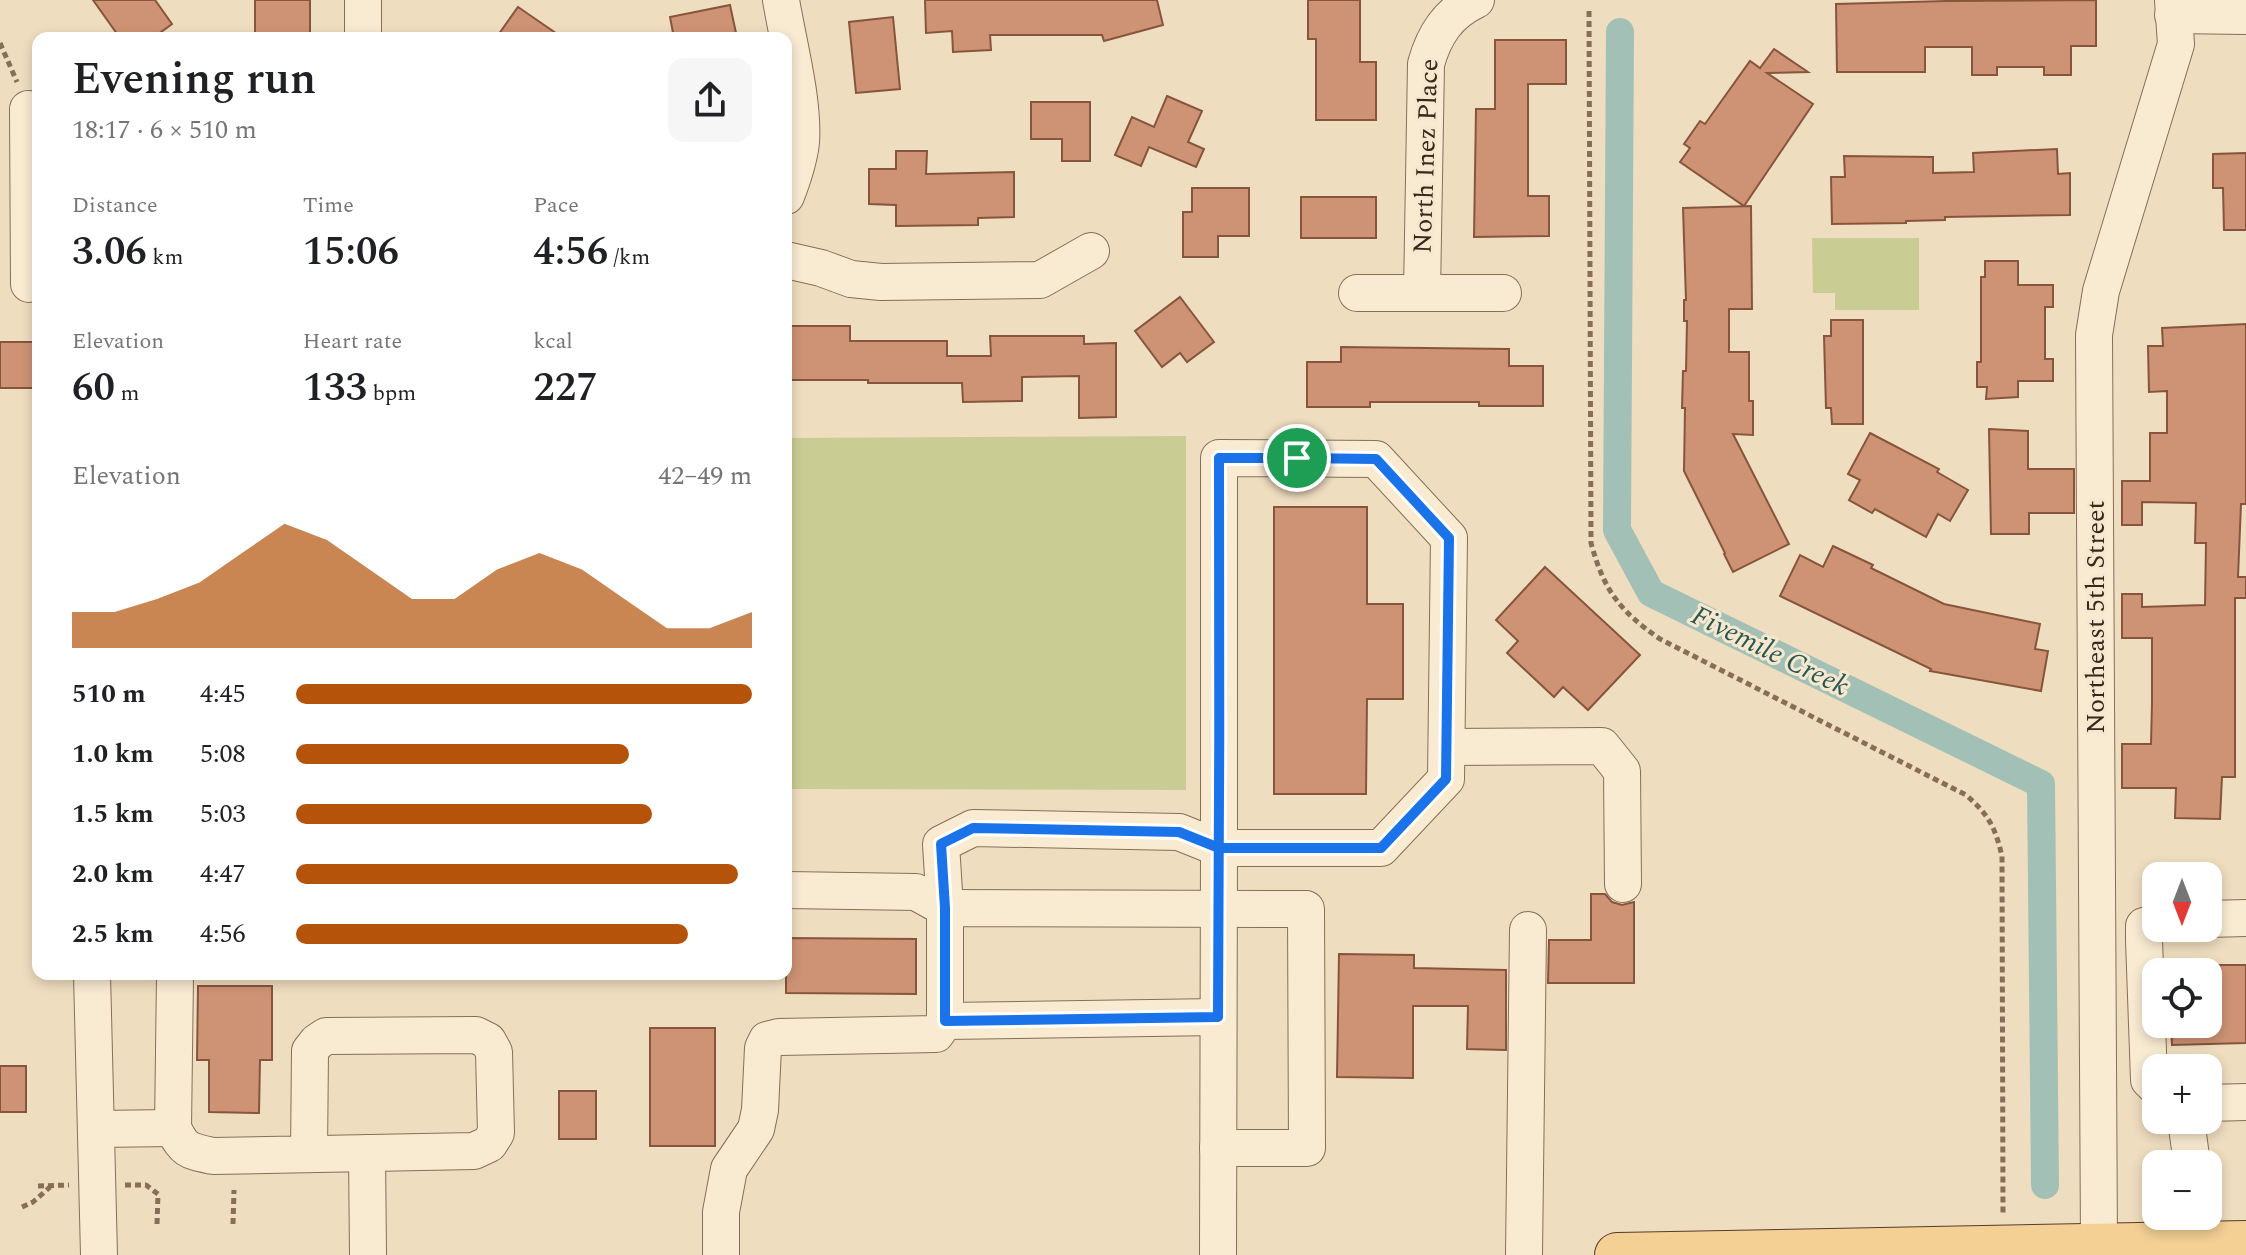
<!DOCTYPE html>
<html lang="en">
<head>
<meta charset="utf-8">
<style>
  body { margin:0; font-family:Spectral,serif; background:#f6f6f6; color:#202124; height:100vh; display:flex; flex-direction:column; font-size:30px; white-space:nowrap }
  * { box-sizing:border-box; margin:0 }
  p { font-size:26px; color:#757577 }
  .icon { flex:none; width:44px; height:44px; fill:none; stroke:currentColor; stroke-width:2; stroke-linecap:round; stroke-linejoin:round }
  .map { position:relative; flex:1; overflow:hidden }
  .sheet { position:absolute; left:32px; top:32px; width:760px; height:948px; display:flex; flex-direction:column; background:#fff; border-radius:16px; box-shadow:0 4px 12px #0003 }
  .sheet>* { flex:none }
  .needle { width:52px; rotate:180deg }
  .fabs { position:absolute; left:2142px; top:862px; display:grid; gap:16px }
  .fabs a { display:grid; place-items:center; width:80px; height:80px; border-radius:16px; background:#fff; box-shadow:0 4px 12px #0003; font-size:40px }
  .pin { position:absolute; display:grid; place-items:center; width:68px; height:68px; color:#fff; margin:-34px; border:4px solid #fff; border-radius:50%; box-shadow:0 2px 8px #0007 }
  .round { display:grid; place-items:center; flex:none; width:84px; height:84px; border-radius:16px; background:#f6f6f6 }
  .head { display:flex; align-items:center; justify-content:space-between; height:136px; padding:0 40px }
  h1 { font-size:44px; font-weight:600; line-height:60px }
  .metrics { display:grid; grid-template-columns:repeat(3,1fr); gap:12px; height:136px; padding:8px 40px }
  .metrics div { display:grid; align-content:center }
  .metrics b { font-size:40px; font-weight:600 }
  .metrics small { font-size:22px; font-weight:400 }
  .metrics p { font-size:22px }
  .chart { height:224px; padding:16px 40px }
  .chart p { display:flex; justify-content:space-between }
  .chart svg { width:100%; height:144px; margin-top:8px; fill:#b45309; opacity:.7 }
  ul { padding:0 40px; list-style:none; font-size:26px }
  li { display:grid; grid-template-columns:128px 96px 1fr; align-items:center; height:60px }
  li i { height:20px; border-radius:10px; background:#b45309 }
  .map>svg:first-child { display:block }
  .green { fill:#cacd93 }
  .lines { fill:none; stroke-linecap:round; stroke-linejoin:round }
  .canal { stroke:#a2c0b5; stroke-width:28 }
  .building { fill:#ce9374; stroke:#87553c; stroke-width:2 }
  .minor-casing { stroke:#886e57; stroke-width:38 }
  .major-casing { stroke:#553c2c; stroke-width:46 }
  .path { stroke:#886e57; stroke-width:5; stroke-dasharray:6 4; stroke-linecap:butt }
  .minor { stroke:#f9ebd2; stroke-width:36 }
  .major { stroke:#f4d095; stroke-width:44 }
  .route-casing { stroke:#fff; stroke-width:16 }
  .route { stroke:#1a73e8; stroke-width:10 }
  .labels { text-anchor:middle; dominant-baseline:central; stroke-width:6; stroke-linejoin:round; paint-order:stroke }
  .street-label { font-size:26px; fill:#37271c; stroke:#f6e8cf }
  .water-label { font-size:28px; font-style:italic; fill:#2b5751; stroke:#f6e8cf }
</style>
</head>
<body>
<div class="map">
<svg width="2246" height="1255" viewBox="0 0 2246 1255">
  <rect width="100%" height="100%" fill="#efddbf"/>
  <g class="green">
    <polygon points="1812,238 1919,238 1919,310 1835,310 1835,293 1813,293"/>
    <polygon points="1186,436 1186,790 786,789 786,438"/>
  </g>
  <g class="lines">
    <polyline class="canal" points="1620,32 1617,530 1651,593 2041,784 2045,1185"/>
  </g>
  <g class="building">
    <polygon points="93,0 155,0 172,24 153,38 120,38"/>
    <rect x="255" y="0" width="55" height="38"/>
    <polygon points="925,0 1157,0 1163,25 1104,41 1102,35 990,35 991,50 953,52 952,31 926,33"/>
    <polygon points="1308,0 1360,0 1360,62 1376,62 1376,120 1316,120 1316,39 1308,39"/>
    <polygon points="2096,0 2096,46 2071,46 2071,75 2044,75 2044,67 1997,67 1997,75 1972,75 1972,47 1925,47 1925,72 1837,72 1836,4 1946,1"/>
    <polygon points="730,5 736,33 724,35 724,38 674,38 670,17"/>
    <polygon points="518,7 563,38 496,38"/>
    <polygon points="893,17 900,89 856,93 849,22"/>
    <polygon points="1495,40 1566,40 1566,84 1528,84 1528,196 1549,196 1549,236 1474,237 1476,109 1495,109"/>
    <polygon points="1774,49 1808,72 1767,73 1813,104 1744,206 1680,162 1690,148 1684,144 1700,121 1705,124 1750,61 1760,68"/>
    <polygon points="1167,96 1202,111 1188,142 1204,149 1196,167 1149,147 1141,166 1115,155 1132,117 1154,127"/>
    <polygon points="1031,102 1090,102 1090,161 1062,161 1062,139 1031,139"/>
    <polygon points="2057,149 2058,174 2070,173 2070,215 1945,217 1945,220 1906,221 1906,223 1832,224 1831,177 1845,177 1844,156 1933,157 1933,173 1974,172 1973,153"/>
    <polygon points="896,151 927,151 926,174 1014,172 1014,217 978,218 978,225 896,226 896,205 869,204 869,169 896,169"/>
    <polygon points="2246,153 2246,230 2224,230 2223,188 2213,188 2213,154"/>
    <polygon points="1192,188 1249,188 1249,236 1218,236 1218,257 1183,257 1183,212 1192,212"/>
    <rect x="1301" y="197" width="75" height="41"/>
    <polygon points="1751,206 1752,309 1729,309 1729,352 1749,352 1749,401 1753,401 1753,435 1733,434 1789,544 1733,572 1724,554 1725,553 1684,471 1685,408 1682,408 1683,371 1686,371 1687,321 1684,321 1684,300 1686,300 1683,208"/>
    <polygon points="1985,261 2018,261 2018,285 2053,285 2053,307 2045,307 2045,359 2053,359 2053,381 2018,381 2018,397 1986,399 1987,387 1977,387 1977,362 1981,362 1981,277 1985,277"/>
    <polygon points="1180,297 1214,342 1187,362 1180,353 1162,367 1135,331"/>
    <polygon points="1831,320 1863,320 1863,424 1832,424 1831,408 1826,408 1824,336 1831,336"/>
    <polygon points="2246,324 2246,504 2241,504 2238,577 2246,577 2246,598 2235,598 2235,777 2222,777 2220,819 2175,818 2176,788 2122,788 2122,744 2151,744 2152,703 2152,638 2122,638 2122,594 2142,594 2142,607 2205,605 2206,543 2195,543 2196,503 2142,502 2142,525 2122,525 2122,481 2150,481 2150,433 2167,433 2167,391 2149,392 2148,346 2163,346 2162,328"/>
    <polygon points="786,326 850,326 850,341 947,341 947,356 991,356 990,336 1084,336 1084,344 1116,343 1116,417 1079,418 1079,376 1022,377 1022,401 963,402 962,383 868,383 868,380 786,380"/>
    <rect x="0" y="342" width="38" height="46"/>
    <polygon points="1341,347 1509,349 1509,366 1543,366 1543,406 1479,406 1479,402 1370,402 1370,407 1307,407 1307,362 1341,362"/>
    <polygon points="1989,429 2028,431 2028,469 2074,469 2074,513 2029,513 2029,534 1991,534"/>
    <polygon points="1870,433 1939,469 1937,472 1968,490 1950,521 1938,514 1926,537 1875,509 1872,513 1849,500 1860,480 1848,474"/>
    <polygon points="1274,507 1367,507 1367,604 1403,604 1403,699 1367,699 1366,794 1274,794"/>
    <polygon points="1833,546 1873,565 1871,568 1944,604 2040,624 2035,649 2048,651 2041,691 1930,671 1931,669 1780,596 1800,555 1823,567"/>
    <polygon points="1545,567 1640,655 1588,710 1563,687 1554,697 1507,653 1518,641 1496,620"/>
    <polygon points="1591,894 1605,894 1612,902 1622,905 1634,902 1634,983 1548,983 1549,940 1591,940"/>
    <polygon points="786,938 916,939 916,994 786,993"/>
    <polygon points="1339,954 1414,955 1414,968 1506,970 1506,1050 1467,1049 1468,1006 1413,1006 1413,1078 1337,1077"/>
    <polygon points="2208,965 2246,965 2246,1043 2172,1045 2171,1024 2208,1024"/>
    <polygon points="198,986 272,986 272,1060 260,1060 259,1113 209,1112 209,1060 197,1060"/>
    <rect x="650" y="1028" width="65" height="118"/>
    <rect x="0" y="1066" width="26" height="46"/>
    <rect x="559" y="1091" width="37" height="48"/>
  </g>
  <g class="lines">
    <defs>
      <g id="minor">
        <polyline points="363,0 363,38"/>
        <path d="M781,0c7,42 23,101 20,142 -2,19 -8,36 -15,54"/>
        <polyline points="2173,15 2246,16"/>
        <polyline points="28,109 29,284"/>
        <polyline points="786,260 821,268 851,279 881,282 1040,280 1091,251"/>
        <polyline points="1357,293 1503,293"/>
        <path d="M1422,293l4,-229c8,-29 22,-51 50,-64"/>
        <polyline points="1447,747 1602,746 1622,771 1623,884"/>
        <polyline points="786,890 916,892 945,908"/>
        <polyline points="945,908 941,844 973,828 1179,832 1219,848 1381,848 1446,779 1449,538 1376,459 1219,458 1219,848 1218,1255"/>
        <polyline points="2208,919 2246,918"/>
        <polyline points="2156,923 2144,926 2144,940 2149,1080 2156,1087"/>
        <polyline points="92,974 99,1255"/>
        <polyline points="945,1021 1218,1017"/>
        <polyline points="2208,1103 2246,1102"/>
        <polyline points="2182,1120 2187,1127 2192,1164"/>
        <path d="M173,1128c11,23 16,23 40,28l261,-5 15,-7 7,-11 -2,-81 -6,-11 -12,-6 -150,1 -9,6 -7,9 -1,103"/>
        <polyline points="96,1129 173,1128 175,976"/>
        <polyline points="367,1153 368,1255"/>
        <polyline points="2099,1246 2094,335 2101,291 2176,44 2173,0"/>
        <polyline points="721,1255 721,1212 729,1169 756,1129 760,1110 763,1048 767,1040 779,1037 936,1034 945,1021 945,908 1306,909 1307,1148 1218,1148"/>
        <polyline points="1524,1255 1528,930"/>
      </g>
      <polyline id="major" points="1617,1255 2246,1243"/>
    </defs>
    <use href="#minor" class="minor-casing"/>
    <use href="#major" class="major-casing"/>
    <g class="path">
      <path d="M1589,11l2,532c13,48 29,68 69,96l306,156c23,20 29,32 36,61l1,359"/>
      <polyline points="0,43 17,82"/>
      <polyline points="125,1185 146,1185 158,1194 157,1225"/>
      <polyline points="38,1186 69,1185"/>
      <polyline points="22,1207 33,1202 50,1187"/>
      <polyline points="233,1224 234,1190"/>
    </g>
    <use href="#minor" class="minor"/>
    <use href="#major" class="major"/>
  </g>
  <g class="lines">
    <defs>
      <path id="route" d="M1297,458h-78c0,186 1,373 -1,559l-273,4v-113l-4,-64 32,-16 206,4 40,16h162l65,-69 3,-241 -73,-79 -79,-1"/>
    </defs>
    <use href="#route" class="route-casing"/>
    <use href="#route" class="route"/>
  </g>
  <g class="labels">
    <g class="street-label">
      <text transform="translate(1426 156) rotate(-88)">North Inez Place</text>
      <text transform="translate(2096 617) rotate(-90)">Northeast 5th Street</text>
    </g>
    <g class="water-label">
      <text transform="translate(1770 651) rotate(26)">Fivemile Creek</text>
    </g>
  </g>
</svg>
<div class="fabs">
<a><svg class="needle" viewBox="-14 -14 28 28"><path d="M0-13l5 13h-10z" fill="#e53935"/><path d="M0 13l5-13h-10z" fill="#757577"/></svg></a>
<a><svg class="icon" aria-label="locate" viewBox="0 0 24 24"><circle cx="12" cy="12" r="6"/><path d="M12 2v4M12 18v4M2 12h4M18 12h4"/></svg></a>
<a>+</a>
<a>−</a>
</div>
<div class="pin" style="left:1297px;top:458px;background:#1e9e55"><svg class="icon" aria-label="arrive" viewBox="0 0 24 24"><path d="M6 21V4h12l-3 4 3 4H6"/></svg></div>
<section class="sheet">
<div class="head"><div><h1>Evening run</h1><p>18:17 · 6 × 510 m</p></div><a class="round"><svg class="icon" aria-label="share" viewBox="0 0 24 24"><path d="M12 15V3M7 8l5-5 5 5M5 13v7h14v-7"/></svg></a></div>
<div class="metrics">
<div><p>Distance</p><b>3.06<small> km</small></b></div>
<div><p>Time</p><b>15:06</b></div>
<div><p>Pace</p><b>4:56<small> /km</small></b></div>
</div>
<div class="metrics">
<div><p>Elevation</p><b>60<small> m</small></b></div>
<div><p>Heart rate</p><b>133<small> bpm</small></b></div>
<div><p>kcal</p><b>227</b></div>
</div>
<div class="chart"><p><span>Elevation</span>42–49 m</p>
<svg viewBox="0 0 160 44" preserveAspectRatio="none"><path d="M0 44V33L10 33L20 29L30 24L40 15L50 6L60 11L70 20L80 29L90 29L100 20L110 15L120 20L130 29L140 38L150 38L160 33V44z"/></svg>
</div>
<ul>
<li><b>510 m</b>4:45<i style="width:100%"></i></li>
<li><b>1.0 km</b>5:08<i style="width:73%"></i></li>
<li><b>1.5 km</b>5:03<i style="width:78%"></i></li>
<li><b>2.0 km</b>4:47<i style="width:97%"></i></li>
<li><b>2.5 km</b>4:56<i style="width:86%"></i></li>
</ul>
</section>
</div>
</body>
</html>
